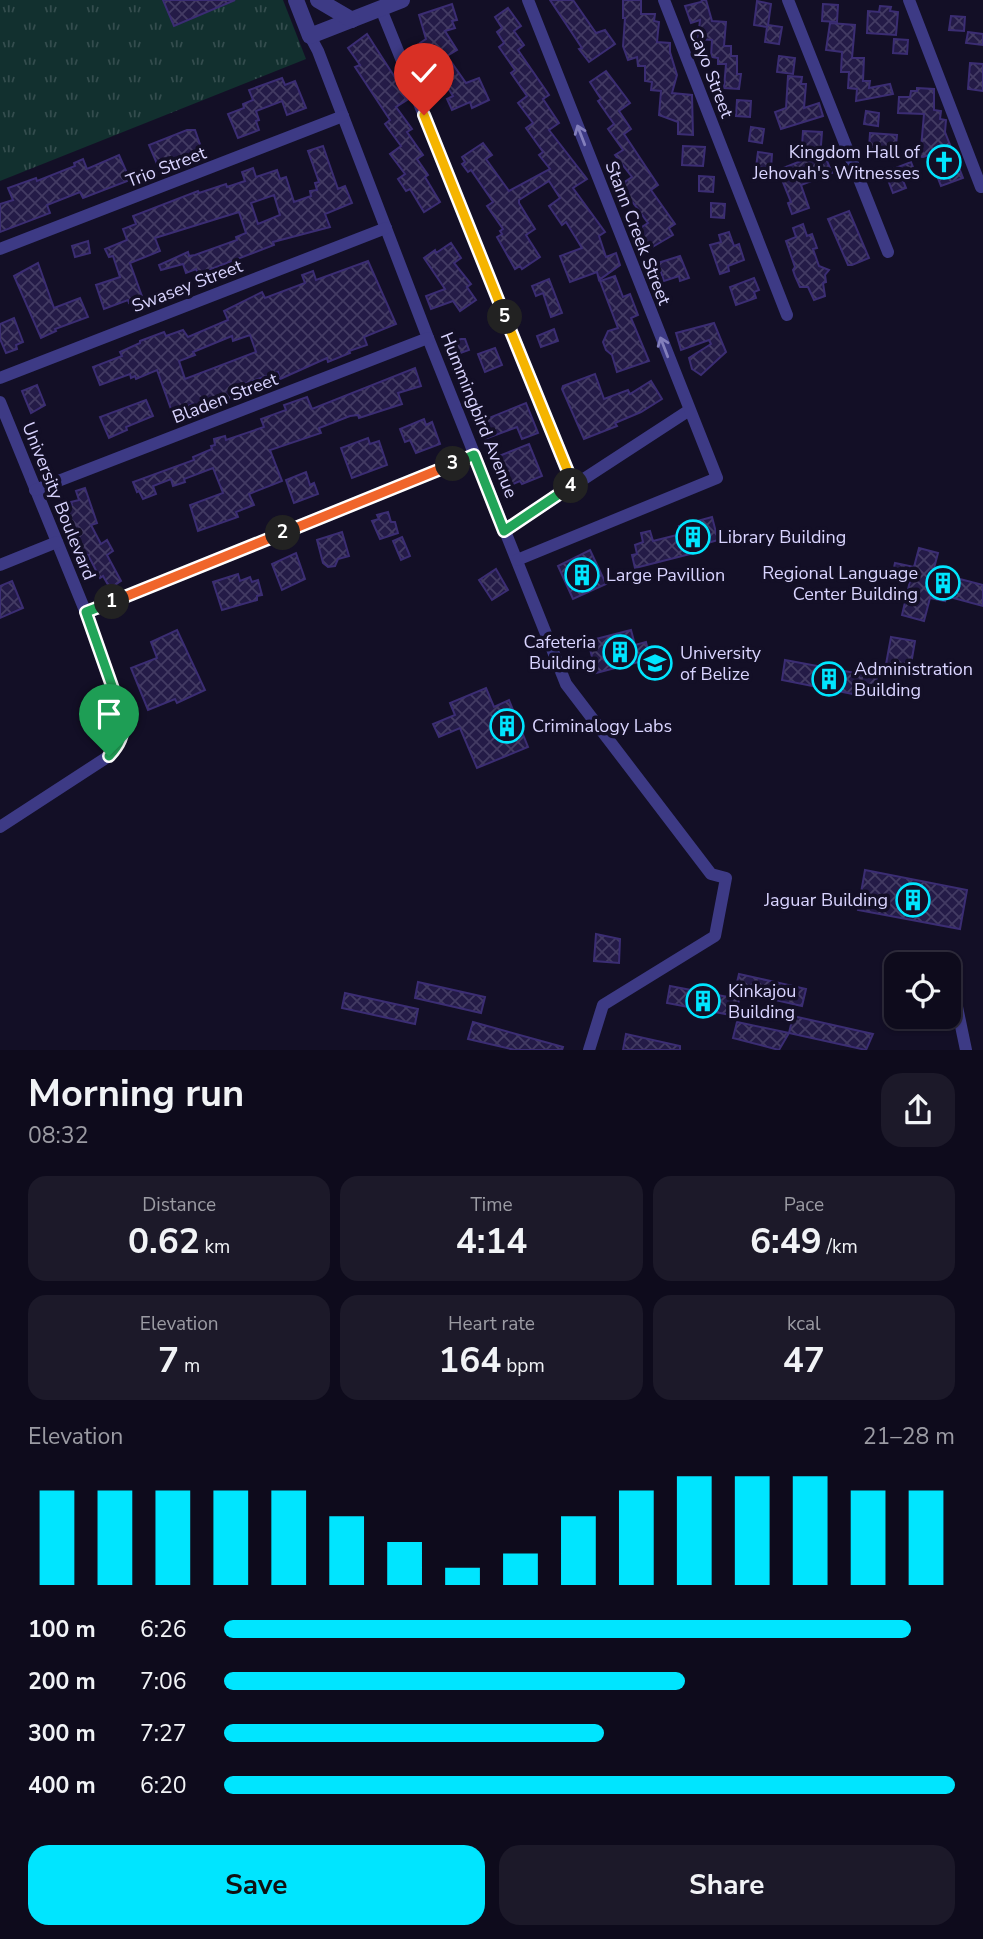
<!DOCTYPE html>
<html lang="en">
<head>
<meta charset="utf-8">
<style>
  body { margin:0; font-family:"Nunito Sans",sans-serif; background:#1c1929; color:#f1f3f6; height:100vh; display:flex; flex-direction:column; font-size:26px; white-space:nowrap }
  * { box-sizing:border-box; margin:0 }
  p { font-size:23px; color:#9b9ba3 }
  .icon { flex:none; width:38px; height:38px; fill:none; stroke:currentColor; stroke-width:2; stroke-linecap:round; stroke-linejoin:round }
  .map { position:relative; height:1050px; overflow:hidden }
  .sheet { display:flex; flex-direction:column; background:#0e0b1c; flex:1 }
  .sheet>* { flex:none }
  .fabs { position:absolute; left:884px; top:952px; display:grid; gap:14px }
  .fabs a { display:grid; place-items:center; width:77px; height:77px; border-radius:14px; background:#0e0b1c; box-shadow:0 2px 5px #0004,0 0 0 2px #2e2b3b; font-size:35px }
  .pin { position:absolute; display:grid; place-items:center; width:60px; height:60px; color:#fff; margin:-72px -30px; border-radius:50% 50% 50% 0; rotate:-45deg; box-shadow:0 0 7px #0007 }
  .pin .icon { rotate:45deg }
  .km { position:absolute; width:35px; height:35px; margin:-18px; border-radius:50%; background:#222; color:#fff; font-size:19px; line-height:35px; text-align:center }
  .round { display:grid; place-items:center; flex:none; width:74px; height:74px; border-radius:21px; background:#1c1929 }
  .summary { display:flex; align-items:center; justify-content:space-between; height:119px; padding:0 28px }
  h1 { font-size:38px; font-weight:700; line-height:52px }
  .stats { display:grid; grid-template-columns:repeat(3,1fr); gap:10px; height:119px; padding:7px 28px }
  .stats div { display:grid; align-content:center; border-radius:18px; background:#1c1929; text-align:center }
  .stats b { font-size:35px; font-weight:700 }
  .stats small { font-size:19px; font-weight:400 }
  .stats p { font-size:19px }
  .chart { height:196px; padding:14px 28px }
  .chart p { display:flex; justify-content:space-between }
  .chart svg { width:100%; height:126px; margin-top:7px; stroke:#00e5ff; stroke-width:6 }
  .cta { display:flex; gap:14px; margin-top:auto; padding:14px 28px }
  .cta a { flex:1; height:80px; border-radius:21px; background:#00e5ff; color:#111; font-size:28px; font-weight:700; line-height:80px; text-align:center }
  .cta a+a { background:#1c1929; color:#f1f3f6 }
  ul { padding:0 28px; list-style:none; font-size:23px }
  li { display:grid; grid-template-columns:112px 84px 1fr; align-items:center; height:52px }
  li i { height:18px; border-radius:9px; background:#00e5ff }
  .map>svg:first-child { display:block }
  .grass { fill:url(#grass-tufts) }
  .building { fill:url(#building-cross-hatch); stroke:#3b2d73; stroke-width:2; fill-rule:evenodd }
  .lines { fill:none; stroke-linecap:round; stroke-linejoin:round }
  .minor { stroke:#3d3a85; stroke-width:12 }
  .tertiary { stroke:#3d3a85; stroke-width:16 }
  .oneway { stroke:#837fbc }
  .split-1-casing { stroke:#fff; stroke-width:14 }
  .split-2-casing { stroke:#fff; stroke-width:14 }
  .split-3-casing { stroke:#fff; stroke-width:14 }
  .split-4-casing { stroke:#fff; stroke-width:14 }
  .split-5-casing { stroke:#fff; stroke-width:14 }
  .split-6-casing { stroke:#fff; stroke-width:14 }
  .split-1 { stroke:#22a559; stroke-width:9 }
  .split-2 { stroke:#f0652b; stroke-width:9 }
  .split-3 { stroke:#f0652b; stroke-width:9 }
  .split-4 { stroke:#22a559; stroke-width:9 }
  .split-5 { stroke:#f5b400; stroke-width:9 }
  .split-6 { stroke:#f5b400; stroke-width:9 }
  .labels { text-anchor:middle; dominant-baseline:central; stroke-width:7; stroke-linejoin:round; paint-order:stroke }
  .street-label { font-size:18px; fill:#d9d4ff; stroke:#130f26 }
  .poi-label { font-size:18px; fill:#d9d4ff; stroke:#130f26; text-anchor:start }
</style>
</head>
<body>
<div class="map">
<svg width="983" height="1050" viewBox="0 0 983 1050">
  <defs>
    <pattern id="grass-tufts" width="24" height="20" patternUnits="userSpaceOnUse" patternTransform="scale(1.75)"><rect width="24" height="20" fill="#12302f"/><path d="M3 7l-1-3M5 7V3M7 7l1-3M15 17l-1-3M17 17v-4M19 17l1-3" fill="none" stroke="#344d4e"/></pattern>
    <pattern id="building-cross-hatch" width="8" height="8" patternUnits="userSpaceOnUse" patternTransform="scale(1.75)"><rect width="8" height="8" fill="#241b47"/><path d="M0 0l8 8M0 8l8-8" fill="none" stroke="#433b63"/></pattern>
  </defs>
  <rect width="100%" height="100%" fill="#130f26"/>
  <polygon class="grass" points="0,0 283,0 306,59 0,181"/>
  <g class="building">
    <polygon points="163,0 235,0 174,26"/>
    <polygon points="550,0 573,0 596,33 605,30 615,44 589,62 579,49 582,48"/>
    <polygon points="623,0 641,0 641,14 655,14 654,21 659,22 657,42 670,43 670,52 677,75 672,93 692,95 693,135 678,134 678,122 659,115 661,91 651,90 652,82 645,81 645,66 638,66 637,57 628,60 623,46 625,18 623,18"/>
    <polygon points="702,0 706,0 712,21 726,22 724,46 731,46 731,56 737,56 737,74 741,74 739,89 724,88 726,64 718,64 718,58 711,57 712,40 698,39 700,20 691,23 685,6 701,2"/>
    <polygon points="757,1 771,4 768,25 782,27 779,44 765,42 767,27 754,25"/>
    <polygon points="452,4 457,20 452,21 455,28 445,31 457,50 447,56 466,83 479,78 489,100 472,108 470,102 452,110 447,99 453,96 420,43 426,39 419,15"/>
    <polygon points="823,4 838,5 837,22 822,21"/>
    <polygon points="880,6 891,7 890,11 898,12 896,35 867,33 868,11 879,12"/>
    <polygon points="508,8 521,26 514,31 524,45 518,50 549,95 543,99 559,123 549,130 587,179 573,188 605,232 599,236 606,257 616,253 620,265 599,280 597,272 570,282 560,256 582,248 566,222 562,225 549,206 560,198 549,181 519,200 519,203 535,229 526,235 540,257 522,269 520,266 515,269 497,237 502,234 500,231 503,229 487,206 493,202 471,170 468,172 462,164 465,162 462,157 483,143 492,155 486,159 509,191 550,169 539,155 543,152 526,128 533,123 518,103 527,96 511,73 515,70 499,47 504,43 497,32 502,28 495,17"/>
    <polygon points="951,16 965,17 964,31 949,30"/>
    <polygon points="830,23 855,25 852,58 864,58 863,81 870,81 869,88 890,84 893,94 856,101 857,89 848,88 849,72 841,72 842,52 826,50"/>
    <polygon points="968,32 983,34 983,45 966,43"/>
    <polygon points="367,34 405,93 403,94 407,100 396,107 412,129 407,132 423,155 417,159 428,175 425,177 440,202 424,212 410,189 406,191 398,179 405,174 390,154 401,146 385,124 390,120 355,67 360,65 348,48"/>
    <polygon points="894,39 908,40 907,54 893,53"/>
    <polygon points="779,56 795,58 793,74 777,72"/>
    <polygon points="970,63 983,64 983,91 968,89"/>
    <polygon points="606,71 630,103 619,111 631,129 624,134 658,185 651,190 675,224 669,228 673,235 649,249 637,230 648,223 620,185 632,177 615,155 623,150 608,129 614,124 598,101 601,99 590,82"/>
    <polygon points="788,76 802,77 801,84 806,84 804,108 819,103 823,116 781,129 775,112 786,108"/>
    <polygon points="282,78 285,85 295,81 306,108 287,115 282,101 256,111 259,120 256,121 259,130 238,138 228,114 244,108 243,104 253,100 249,90"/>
    <polygon points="917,88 934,89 934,110 941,111 940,119 946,120 945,132 963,178 941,186 929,155 923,157 901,155 921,148 924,114 898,113 899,97 910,97 911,91 917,91"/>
    <polygon points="737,100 751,101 750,117 736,116"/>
    <polygon points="866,111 879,113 878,126 864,124"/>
    <polygon points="751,127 764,129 762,143 749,141"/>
    <polygon points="187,130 195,130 202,150 180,158 182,162 160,171 149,145"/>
    <polygon points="803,131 822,132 820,158 825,156 832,173 801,185 809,208 792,214 788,203 791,202 778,170 801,161"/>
    <polygon points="870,133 897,135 895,155 876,153 876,148 869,148"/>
    <path d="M323,146l15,43 7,-3 7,17 -27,11 5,13 -57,15 1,3 -76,29 -2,-5 -10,4 -3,-9 -22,6 -2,-5 29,-13 1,4 6,-1 42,-15 -1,-3 10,-4 -7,-21 -84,26 5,13 -30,12 13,36 -14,4 -1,-3 -24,9 -8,-24 24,-8 -7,-21 -4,1 -4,-8 22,-9 -4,-11 13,-5 -3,-8 65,-25 1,2 27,-9 1,3 18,-6 -3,-9 11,-4 3,9 21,-7 3,9 6,-2 8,25 17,-6 -1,-5 7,-1 -2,-7 4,-1 -11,-31zM274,195l6,20 -22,9 -7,-21z"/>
    <polygon points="683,146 705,147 703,166 682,165"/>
    <polygon points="758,152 772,154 771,168 756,167"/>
    <polygon points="119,155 130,180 83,198 80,192 47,205 50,213 0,232 0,204 13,200 8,188 36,178 37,181 75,166 74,163 83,159 87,169"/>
    <polygon points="911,162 915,172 902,178 906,188 893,193 885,172"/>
    <polygon points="699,176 714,177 713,192 699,191"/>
    <polygon points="711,203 725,204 724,218 711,217"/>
    <polygon points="849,211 869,258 852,265 848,265 828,219"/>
    <polygon points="803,224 807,236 812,234 817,248 813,249 819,266 829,270 825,275 826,282 823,283 825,296 814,300 808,287 800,287 795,276 793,270 795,267 786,241 796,237 793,228"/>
    <polygon points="729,232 734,246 739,244 744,260 728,266 729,271 720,274 710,245 721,242 719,235"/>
    <polygon points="88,241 90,253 75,257 72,246"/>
    <polygon points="451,243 461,258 454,263 471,284 467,287 476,300 460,311 453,301 431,309 426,296 445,289 424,258 435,250 436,253"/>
    <polygon points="680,256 689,278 680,281 679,276 664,281 658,263"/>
    <path d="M368,261l28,63 -32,13 3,8 -18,6 1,2 -22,9 -1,-4 -47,21 -2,-7 -37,13 3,8 -34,14 -1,-4 -14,5 -2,-4 -21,8 -15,-42 -21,9 -1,-3 -4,2 -1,-4 -30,11 -7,-18 29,-11 -2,-4 20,-9v-2l24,-9 2,4 17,-6 5,7 40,-17 -4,-9 38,-19 3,6 40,-15 -3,-8 11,-4 3,9zM250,335l6,17 -71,27 -6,-18 16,-6 -2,-3 39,-16 1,5z"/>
    <polygon points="38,263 54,308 80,298 88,317 55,329 56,331 41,338 14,276"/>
    <polygon points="615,276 623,297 630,294 638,315 631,318 649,361 617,372 612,355 606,350 603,342 608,331 618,328 600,281"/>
    <polygon points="754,278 759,290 754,292 756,298 736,305 730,287"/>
    <polygon points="549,279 562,313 551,317 543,293 536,296 532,286"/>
    <polygon points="14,318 23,342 16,345 17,349 6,353 0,339 0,324"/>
    <polygon points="714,323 726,352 701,375 692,369 689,358 711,344 709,340 681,350 676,333"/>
    <polygon points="554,329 558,341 541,347 537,336"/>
    <polygon points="461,339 465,339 469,350 452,356 447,344"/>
    <polygon points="495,348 502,365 485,372 478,354"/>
    <polygon points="415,368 421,386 398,393 402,404 359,418 358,415 350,416 319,428 321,433 270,450 282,481 249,494 254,505 236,512 238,517 198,531 190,505 223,493 213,468 184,479 185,482 173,486 171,479 153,486 156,494 143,499 139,491 137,492 133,482 194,460 193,457 212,449 211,446 215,445 214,439 225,436 226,440 264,427 261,419 286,410 284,405 307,397 312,409"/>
    <polygon points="595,374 604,399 628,390 630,394 651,381 662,399 641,412 615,423 617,426 584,439 562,389 563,386"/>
    <polygon points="37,385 45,405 31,413 22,391"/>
    <polygon points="146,400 153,416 126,427 127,430 109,438 100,417"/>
    <polygon points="526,403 538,433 522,439 517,427 485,439 479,422"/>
    <polygon points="424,419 426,425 432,422 440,444 416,453 410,440 405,442 400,429"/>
    <polygon points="368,438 370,444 379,441 387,465 352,478 341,448"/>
    <polygon points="529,444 542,476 522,484 520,481 506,487 494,458"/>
    <polygon points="306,472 310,485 314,483 318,494 294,503 286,480"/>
    <polygon points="85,488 97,523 91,525 101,544 107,540 113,551 107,555 121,581 110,588 103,576 100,578 88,555 84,557 77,543 79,542 67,507 72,505 71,502 79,500 76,491"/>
    <polygon points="388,512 391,522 395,522 398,533 380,539 372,521 379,519 377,515"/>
    <polygon points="712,517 718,540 697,546 698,552 635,568 632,555 637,554 635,545 643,542 641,533 650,531 653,541 681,534 679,526"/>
    <polygon points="342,532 349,556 338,559 335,566 328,567 323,563 317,540"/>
    <polygon points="402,537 410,556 401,560 393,541"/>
    <polygon points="919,548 938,553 933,572 983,585 983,606 946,596 945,601 930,598 924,621 902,615 910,581 892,576 895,563 914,567"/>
    <polygon points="590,550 606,584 573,599 558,566"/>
    <polygon points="296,553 305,579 282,590 272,564"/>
    <polygon points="496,569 508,590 492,600 479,580"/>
    <polygon points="238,574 240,581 250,577 252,582 258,580 262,595 257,596 257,600 222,610 213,582"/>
    <polygon points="12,581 23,608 0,618 0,586"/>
    <polygon points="177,630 205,690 177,703 175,699 148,710 131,668 157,658 151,642"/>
    <polygon points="631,630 635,645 646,642 650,659 596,673 588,641"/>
    <polygon points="891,637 915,641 909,676 884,675"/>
    <polygon points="785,660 877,677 873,698 782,680"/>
    <polygon points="486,688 494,707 509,700 528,747 477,768 460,728 439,737 433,724 455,715 450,703"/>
    <polygon points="865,870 967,890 960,929 858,910"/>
    <polygon points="596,934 620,939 619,963 594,961"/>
    <polygon points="739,974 806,989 802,1006 735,991"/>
    <polygon points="418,982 485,997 481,1013 415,998"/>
    <polygon points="670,986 739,999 736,1016 667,1003"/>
    <polygon points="345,993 418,1009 415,1024 342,1008"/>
    <polygon points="793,1016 873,1034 866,1050 789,1033"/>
    <polygon points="473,1022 563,1047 562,1050 515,1050 468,1039"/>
    <polygon points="737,1022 789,1033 779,1050 733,1038"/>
    <polygon points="626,1034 680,1046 680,1050 623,1050"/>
  </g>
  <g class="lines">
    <g class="minor">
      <polyline points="664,0 787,315"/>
      <polyline points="788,0 888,252"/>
      <polyline points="909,0 981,187"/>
      <polyline points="381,9 573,484"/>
      <polyline points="310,36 318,51 428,338 566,684 711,874 726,878 715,936 603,1005 589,1050"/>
      <polyline points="0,249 343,116"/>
      <polyline points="0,378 386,228"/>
      <path d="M0,402l86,211 38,107c-1,16 -4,24 -15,36l-109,71"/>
      <polyline points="35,490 428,338"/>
      <polyline points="504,531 688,411"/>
      <polyline points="517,560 717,478 528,0"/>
      <polyline points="0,565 57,542"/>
      <polyline points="86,613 474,455"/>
      <polyline points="956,1002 966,1050"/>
    </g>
    <g class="tertiary">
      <polyline points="296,0 310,36 402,0"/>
      <polyline points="318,0 352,20"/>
    </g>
  </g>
  <defs><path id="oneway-shaft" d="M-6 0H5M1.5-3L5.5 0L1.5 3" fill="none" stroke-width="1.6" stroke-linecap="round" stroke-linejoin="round" transform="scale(1.75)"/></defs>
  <g class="oneway">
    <use href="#oneway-shaft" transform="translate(581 135) rotate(-111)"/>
    <use href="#oneway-shaft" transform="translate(664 347) rotate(-111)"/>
  </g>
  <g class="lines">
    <defs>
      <path id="split-1" d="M109,756c11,-12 14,-20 15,-36l-38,-108 26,-10"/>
      <polyline id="split-2" points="112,602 283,533"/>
      <polyline id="split-3" points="283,533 453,464"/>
      <polyline id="split-4" points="453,464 474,455 504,531 571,486"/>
      <polyline id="split-5" points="505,317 573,484 571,486"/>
      <polyline id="split-6" points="424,115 505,317"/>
    </defs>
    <use href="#split-1" class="split-1-casing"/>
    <use href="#split-2" class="split-2-casing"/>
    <use href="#split-3" class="split-3-casing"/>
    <use href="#split-4" class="split-4-casing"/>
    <use href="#split-5" class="split-5-casing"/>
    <use href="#split-6" class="split-6-casing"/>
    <use href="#split-1" class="split-1"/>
    <use href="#split-2" class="split-2"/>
    <use href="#split-3" class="split-3"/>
    <use href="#split-4" class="split-4"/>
    <use href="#split-5" class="split-5"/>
    <use href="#split-6" class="split-6"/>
  </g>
  <defs>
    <symbol id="church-ring" viewBox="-11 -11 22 22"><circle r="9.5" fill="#130f26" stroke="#00e5ff" stroke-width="1.5"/><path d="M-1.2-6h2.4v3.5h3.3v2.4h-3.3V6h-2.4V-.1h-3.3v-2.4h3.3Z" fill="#00e5ff"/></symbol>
    <symbol id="building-ring" viewBox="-11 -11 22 22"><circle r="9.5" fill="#130f26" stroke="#00e5ff" stroke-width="1.5"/><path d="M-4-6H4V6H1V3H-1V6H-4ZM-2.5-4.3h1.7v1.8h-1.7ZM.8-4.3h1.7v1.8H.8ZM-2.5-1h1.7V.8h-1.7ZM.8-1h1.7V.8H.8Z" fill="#00e5ff"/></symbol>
    <symbol id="university-ring" viewBox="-11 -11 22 22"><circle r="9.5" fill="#130f26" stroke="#00e5ff" stroke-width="1.5"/><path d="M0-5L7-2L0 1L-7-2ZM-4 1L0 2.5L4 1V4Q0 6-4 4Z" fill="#00e5ff"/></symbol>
  </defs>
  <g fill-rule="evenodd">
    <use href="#church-ring" x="925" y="143" width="38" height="38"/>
    <use href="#building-ring" x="674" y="518" width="38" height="38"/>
    <use href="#building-ring" x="563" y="556" width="38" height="38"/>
    <use href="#building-ring" x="924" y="564" width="38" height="38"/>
    <use href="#building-ring" x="601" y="633" width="38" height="38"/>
    <use href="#university-ring" x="636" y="644" width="38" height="38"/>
    <use href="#building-ring" x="810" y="660" width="38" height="38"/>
    <use href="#building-ring" x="488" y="707" width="38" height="38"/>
    <use href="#building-ring" x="894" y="881" width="38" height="38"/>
    <use href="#building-ring" x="684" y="982" width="38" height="38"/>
  </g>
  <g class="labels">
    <g class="street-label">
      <text transform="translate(711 73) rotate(69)">Cayo Street</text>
      <text transform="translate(166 167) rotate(-21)">Trio Street</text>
      <text transform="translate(638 233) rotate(69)">Stann Creek Street</text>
      <text transform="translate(187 286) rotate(-21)">Swasey Street</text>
      <text transform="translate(225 398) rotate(-21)">Bladen Street</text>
      <text transform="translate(479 415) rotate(68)">Hummingbird Avenue</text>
      <text transform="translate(59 501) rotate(68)">University Boulevard</text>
    </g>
    <g class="poi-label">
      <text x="920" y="152" text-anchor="end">Kingdom Hall of<tspan x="920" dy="21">Jehovah's Witnesses</tspan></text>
      <text x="718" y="537">Library Building</text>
      <text x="918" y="573" text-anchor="end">Regional Language<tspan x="918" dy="21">Center Building</tspan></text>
      <text x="606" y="575">Large Pavillion</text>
      <text x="596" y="642" text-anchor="end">Cafeteria<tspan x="596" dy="21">Building</tspan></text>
      <text x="680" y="653">University<tspan x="680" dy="21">of Belize</tspan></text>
      <text x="854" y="669">Administration<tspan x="854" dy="21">Building</tspan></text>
      <text x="532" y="726">Criminalogy Labs</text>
      <text x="888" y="900" text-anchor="end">Jaguar Building</text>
      <text x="728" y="991">Kinkajou<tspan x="728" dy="21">Building</tspan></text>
    </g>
  </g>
</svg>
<div class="fabs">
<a><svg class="icon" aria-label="locate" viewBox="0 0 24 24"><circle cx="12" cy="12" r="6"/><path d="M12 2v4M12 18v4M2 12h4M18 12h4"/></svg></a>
</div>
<div class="pin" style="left:109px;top:756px;background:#1e9e55"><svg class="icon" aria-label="arrive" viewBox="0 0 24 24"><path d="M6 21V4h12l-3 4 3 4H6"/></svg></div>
<div class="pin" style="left:424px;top:115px;background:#d93025"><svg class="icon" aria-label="check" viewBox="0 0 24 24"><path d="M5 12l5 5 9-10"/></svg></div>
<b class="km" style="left:112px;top:602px">1</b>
<b class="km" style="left:283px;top:533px">2</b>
<b class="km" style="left:453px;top:464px">3</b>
<b class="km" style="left:571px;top:486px">4</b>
<b class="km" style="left:505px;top:317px">5</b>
</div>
<section class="sheet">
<div class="summary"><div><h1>Morning run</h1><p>08:32</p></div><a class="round"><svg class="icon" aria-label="share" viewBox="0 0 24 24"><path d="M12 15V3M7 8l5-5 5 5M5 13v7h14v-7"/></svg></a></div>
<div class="stats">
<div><p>Distance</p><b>0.62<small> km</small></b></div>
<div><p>Time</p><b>4:14</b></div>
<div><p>Pace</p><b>6:49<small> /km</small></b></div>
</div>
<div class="stats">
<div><p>Elevation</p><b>7<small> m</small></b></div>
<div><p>Heart rate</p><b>164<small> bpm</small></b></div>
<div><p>kcal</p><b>47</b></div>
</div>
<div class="chart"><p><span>Elevation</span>21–28 m</p>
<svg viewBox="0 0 160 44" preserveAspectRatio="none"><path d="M5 44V11M15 44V11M25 44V11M35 44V11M45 44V11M55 44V20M65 44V29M75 44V38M85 44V33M95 44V20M105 44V11M115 44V6M125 44V6M135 44V6M145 44V11M155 44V11"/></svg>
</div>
<ul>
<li><b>100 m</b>6:26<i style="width:94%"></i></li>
<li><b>200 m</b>7:06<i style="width:63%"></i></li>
<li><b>300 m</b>7:27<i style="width:52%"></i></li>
<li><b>400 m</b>6:20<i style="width:100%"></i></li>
</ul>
<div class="cta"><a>Save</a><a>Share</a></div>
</section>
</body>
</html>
